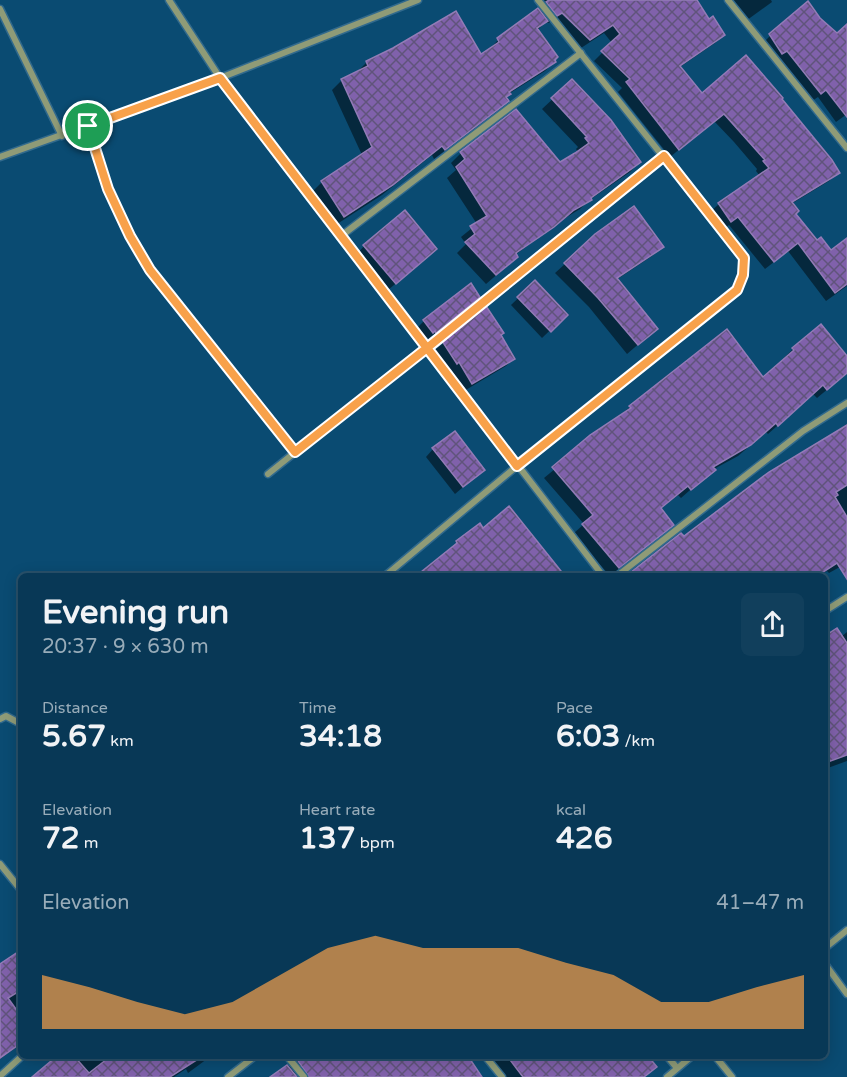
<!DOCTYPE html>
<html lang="en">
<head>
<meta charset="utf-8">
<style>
  body { margin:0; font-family:"Varela Round",sans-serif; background:#113f5c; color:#f1f3f6; height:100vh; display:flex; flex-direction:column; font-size:22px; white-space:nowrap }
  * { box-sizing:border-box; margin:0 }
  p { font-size:20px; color:#98acb9 }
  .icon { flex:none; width:33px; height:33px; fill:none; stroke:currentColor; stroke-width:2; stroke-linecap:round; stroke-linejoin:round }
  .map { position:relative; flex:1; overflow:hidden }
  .drawer { position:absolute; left:18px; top:573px; width:810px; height:486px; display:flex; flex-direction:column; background:#083856; border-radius:9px; box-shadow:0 3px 15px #0003,0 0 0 2px #29526c }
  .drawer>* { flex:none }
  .pin { position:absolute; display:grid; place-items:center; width:51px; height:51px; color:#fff; margin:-26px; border:3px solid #fff; border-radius:50%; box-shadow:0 2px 6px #0007 }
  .round { display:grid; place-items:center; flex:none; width:63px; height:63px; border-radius:9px; background:#113f5c }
  .headline { display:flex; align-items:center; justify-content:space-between; height:102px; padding:0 24px }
  h1 { font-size:33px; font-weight:800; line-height:45px }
  .metrics { display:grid; grid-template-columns:repeat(3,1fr); gap:9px; height:102px; padding:6px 24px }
  .metrics div { display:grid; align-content:center }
  .metrics b { font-size:30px; font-weight:800 }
  .metrics small { font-size:16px; font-weight:400 }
  .metrics p { font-size:16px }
  .chart { height:168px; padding:12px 24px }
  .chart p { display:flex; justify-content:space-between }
  .chart svg { width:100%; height:108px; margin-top:6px; fill:#f8a14a; opacity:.7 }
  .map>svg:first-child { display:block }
  .shadow { fill:#0007 }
  .building { fill:url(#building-cross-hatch); stroke:#937cb6; stroke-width:1.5 }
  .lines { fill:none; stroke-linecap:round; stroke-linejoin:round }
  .street-casing { stroke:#326a8d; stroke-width:9 }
  .street { stroke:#8f9b77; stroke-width:6 }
  .route-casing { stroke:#fff; stroke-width:12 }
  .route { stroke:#f8a14a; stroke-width:8 }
</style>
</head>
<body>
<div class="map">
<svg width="847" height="1077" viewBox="0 0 847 1077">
  <defs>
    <pattern id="building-cross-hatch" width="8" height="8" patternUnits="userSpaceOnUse" patternTransform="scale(1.5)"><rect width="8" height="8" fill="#8061ab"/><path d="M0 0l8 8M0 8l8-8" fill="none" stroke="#60547b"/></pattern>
  </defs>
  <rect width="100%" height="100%" fill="#0a4b72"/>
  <g class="shadow">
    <polygon points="545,0 695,0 708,21 724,35 715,43 680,67 702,95 838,172 829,181 791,204 794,214 817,242 831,252 847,239 847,286 826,301 788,251 765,269 729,225 722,230 710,212 719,204 760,176 756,171 757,169 734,142 714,121 670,157 618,92 622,88 594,61 612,43 604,33 581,48 553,21 548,23 546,21 537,31 554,62 545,71 507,95 505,98 507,101 498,110 434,159 432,155 382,195 334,226 312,192 322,182 362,155 332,90 342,80 357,72 366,63 393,50 481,56 489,50 498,40 539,12 542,8 540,5"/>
    <polygon points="727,0 771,0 772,2 743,23"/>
    <polygon points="847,27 847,114 836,122 818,97 812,101 762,44 770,36 836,34"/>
    <polygon points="572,81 639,162 630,172 588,201 580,209 562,220 515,255 507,266 486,284 457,253 466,244 461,237 477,224 447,178 456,170 451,163 461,153 516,111 560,164 578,152 576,149 578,147 542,109"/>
    <polygon points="364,246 427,257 388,290 357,254"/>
    <polygon points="662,247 652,256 616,280 656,329 627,354 589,307 555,273 565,264"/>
    <polygon points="535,282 566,315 542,338 511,305"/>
    <polygon points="471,304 428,339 427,337 424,339 416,329 424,321"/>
    <polygon points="486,308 513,359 506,366 464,391 451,369 449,370 435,350"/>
    <polygon points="793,349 847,358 847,373 817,398 813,394 768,434 766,432 738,456 714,469 681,498 678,495 660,509 672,525 610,576 573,534 584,524 544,478 630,407 762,379 785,360 784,358"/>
    <polygon points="847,424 847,563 829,573 827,571 819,576 628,576"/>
    <polygon points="433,449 483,470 455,494 426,457"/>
    <polygon points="847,632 847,761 825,769 825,638 841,637"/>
    <polygon points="21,952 21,1044 0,1059 0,965"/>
    <polygon points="59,1056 211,1056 188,1073 186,1069 174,1077 34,1077"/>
    <polygon points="294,1056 459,1056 480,1077 272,1077 288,1068 292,1064 290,1061"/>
    <polygon points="488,1056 643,1056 653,1069 644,1077 504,1077"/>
  </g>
  <g class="building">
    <polygon points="549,0 697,0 709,19 713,16 725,35 680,66 702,93 746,55 783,98 782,99 832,160 840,173 792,202 799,211 796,214 817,240 821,237 831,250 847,238 847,284 835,293 798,243 774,262 738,217 731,222 718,203 769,168 763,161 765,160 724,114 679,150 626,82 630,79 601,51 620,34 613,25 590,40 562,13 557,16 546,2"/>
    <polygon points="808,1 820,18 837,33 847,24 847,117 826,90 821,94 787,51 782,54 769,34"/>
    <polygon points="538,8 548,21 537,28 558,57 555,60 556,62 509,92 511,94 506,97 509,101 445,150 442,146 393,185 344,217 321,181 372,147 341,79 368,66 366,61 393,48 456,11 481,54 499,42 497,38"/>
    <polygon points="572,79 611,120 641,162 591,198 592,200 574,210 554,227 516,253 518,257 496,275 465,242 475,234 470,226 487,216 456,167 465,159 460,152 516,109 560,162 575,153 589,143 585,138 587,137 551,98"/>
    <polygon points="634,206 664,247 617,278 658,329 638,345 598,298 564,263 595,234"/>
    <polygon points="405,210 437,249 396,284 363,245"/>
    <polygon points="535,280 568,315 551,332 517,297"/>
    <polygon points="471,283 480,297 436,333 435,331 433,333 423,320"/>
    <polygon points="486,306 504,333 501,335 515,359 472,384 459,362 457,364 442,341"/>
    <polygon points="821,324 847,356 847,373 827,390 823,385 778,426 776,423 751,445 713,467 716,470 691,490 688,486 661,508 674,525 619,568 582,524 593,515 552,467 590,435 631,408 629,406 727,329 763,377 794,350 792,348"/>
    <polygon points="847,425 847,485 836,492 838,495 835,497 847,517 847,579 837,563 817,576 626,576 681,533 684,536 769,472"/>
    <polygon points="455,431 485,470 463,487 432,448"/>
    <polygon points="509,506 565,576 416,576 457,543 456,541 480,523 483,528"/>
    <polygon points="837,628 847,643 847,755 825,763 825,636"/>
    <polygon points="21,950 21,990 8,998 21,1016 21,1043 0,1058 0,964"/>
    <polygon points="57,1056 74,1056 89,1073 111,1056 203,1056 170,1077 32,1077"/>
    <polygon points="299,1056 468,1056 482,1077 309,1077 296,1058"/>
    <polygon points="507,1056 648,1056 657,1067 644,1077 523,1077"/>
    <polygon points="287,1065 297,1077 270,1077"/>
  </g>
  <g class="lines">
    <defs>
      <g id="street">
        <polyline points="169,0 220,78 603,576"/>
        <polyline points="728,0 847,148"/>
        <polyline points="0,9 62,136"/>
        <polyline points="88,126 108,189 130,236 150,270 295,452"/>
        <polyline points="0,157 220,78 418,0"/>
        <polyline points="341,236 581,53"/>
        <polyline points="268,474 664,156"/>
        <polyline points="385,576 517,466 737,290 743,275 744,258 538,0"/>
        <polyline points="617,576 803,431 847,403"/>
        <polyline points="825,611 847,597"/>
        <polyline points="0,719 6,716 21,724"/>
        <polyline points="0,864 21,890"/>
        <polyline points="825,948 847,930"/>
        <polyline points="825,964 847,994"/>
        <polyline points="287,1056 304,1077"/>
        <polyline points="485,1056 502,1077"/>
        <polyline points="667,1056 677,1068"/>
        <polyline points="715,1056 732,1077"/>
        <polyline points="0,1076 22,1056"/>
        <polyline points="228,1077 255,1056"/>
        <polyline points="667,1077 692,1056"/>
      </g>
    </defs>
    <use href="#street" class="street-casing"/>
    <use href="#street" class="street"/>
  </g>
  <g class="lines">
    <defs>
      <polyline id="route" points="88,126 108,189 130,236 150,270 295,452 427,348 517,466 737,290 743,275 744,258 664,156 427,348 220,78 88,126"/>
    </defs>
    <use href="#route" class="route-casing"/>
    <use href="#route" class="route"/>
  </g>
</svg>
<div class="pin" style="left:88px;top:126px;background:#1e9e55"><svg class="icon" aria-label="arrive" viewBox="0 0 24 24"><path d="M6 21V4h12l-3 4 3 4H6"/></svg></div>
<section class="drawer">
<div class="headline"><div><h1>Evening run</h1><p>20:37 · 9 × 630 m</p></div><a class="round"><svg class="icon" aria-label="share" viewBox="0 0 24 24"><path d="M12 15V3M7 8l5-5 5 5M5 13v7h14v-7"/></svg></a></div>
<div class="metrics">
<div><p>Distance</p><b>5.67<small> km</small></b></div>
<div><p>Time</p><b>34:18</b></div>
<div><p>Pace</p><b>6:03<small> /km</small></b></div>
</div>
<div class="metrics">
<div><p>Elevation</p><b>72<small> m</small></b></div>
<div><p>Heart rate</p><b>137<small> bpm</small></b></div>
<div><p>kcal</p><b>426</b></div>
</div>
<div class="chart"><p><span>Elevation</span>41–47 m</p>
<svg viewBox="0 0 160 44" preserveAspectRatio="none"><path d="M0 44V22L10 27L20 33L30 38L40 33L50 22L60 11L70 6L80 11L90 11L100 11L110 17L120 22L130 33L140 33L150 27L160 22V44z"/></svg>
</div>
</section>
</div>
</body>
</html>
